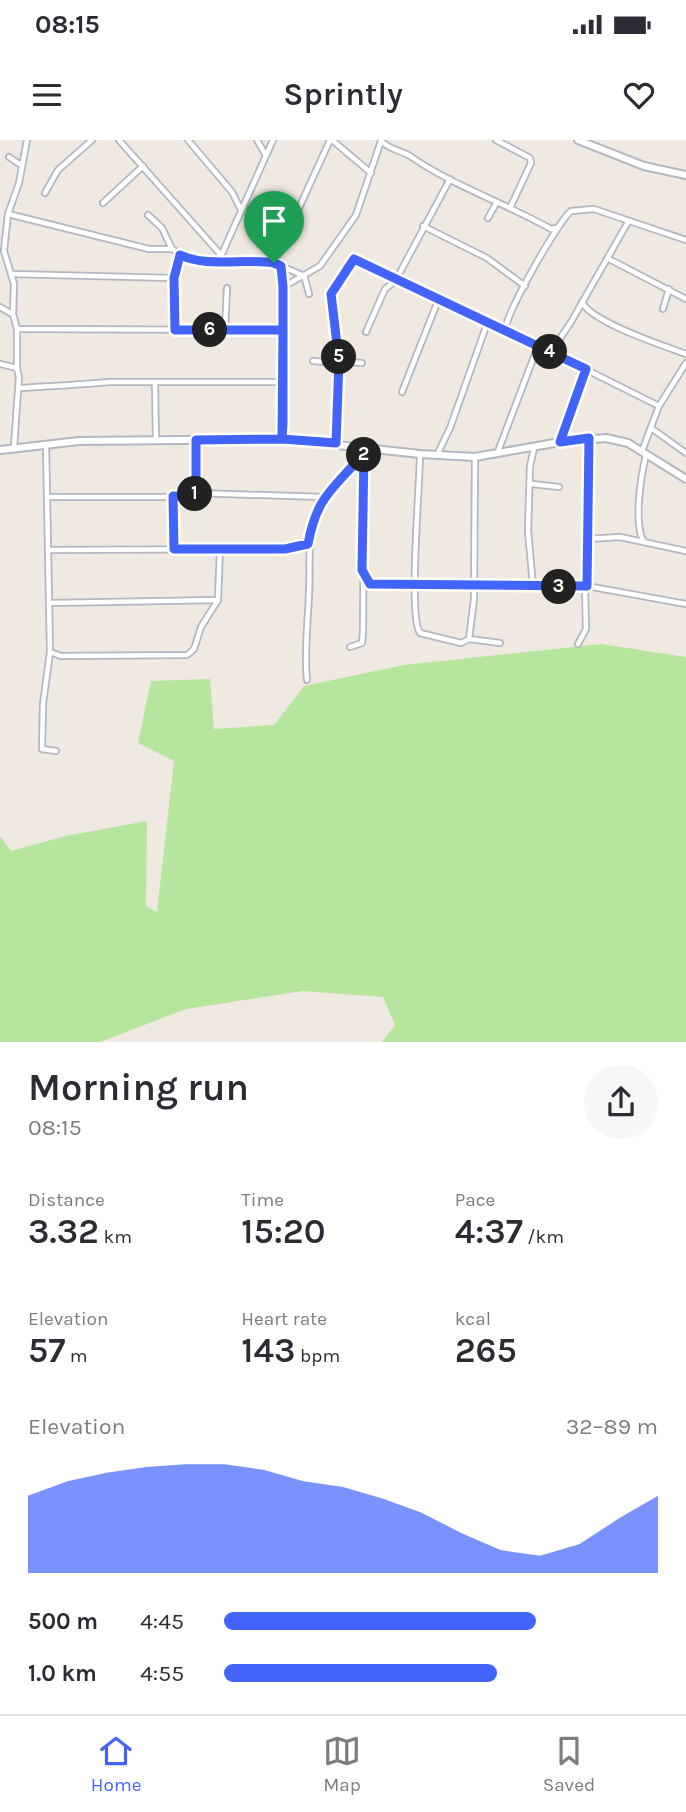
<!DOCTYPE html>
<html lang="en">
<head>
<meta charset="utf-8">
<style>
  body { margin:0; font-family:Karla,sans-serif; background:#f7f7f7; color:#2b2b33; height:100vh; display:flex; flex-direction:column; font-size:26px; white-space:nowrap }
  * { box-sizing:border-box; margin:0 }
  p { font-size:23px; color:#7c7c81 }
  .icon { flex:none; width:38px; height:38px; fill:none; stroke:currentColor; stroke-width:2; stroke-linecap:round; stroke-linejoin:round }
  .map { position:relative; height:902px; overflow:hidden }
  .details { display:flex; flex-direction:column; background:#fff; flex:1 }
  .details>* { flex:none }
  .pin { position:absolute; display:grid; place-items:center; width:60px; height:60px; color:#fff; margin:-72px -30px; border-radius:50% 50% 50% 0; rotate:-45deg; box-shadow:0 0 7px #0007 }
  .pin .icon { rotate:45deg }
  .km { position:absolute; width:35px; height:35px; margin:-18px; border-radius:50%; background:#222; color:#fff; font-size:19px; line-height:35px; text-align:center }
  .round { display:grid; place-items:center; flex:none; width:74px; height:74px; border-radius:37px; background:#f7f7f7 }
  .head { display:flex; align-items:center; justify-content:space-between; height:119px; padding:0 28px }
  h1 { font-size:38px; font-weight:600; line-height:52px }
  .figures { display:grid; grid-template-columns:repeat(3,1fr); gap:10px; height:119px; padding:7px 28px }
  .figures div { display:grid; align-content:center }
  .figures b { font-size:35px; font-weight:600 }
  .figures small { font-size:19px; font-weight:400 }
  .figures p { font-size:19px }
  .chart { height:196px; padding:14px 28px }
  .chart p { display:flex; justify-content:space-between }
  .chart svg { width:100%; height:126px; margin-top:7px; fill:#4264fb; opacity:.7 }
  ul { padding:0 28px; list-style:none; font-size:23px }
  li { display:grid; grid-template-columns:112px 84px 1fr; align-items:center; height:52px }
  li i { height:18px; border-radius:9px; background:#4264fb }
  .status { display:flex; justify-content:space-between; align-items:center; height:49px; padding:0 35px; background:#fff; direction:ltr }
  .status svg { height:19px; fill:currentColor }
  header { display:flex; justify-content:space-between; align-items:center; height:91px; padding:0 28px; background:#fff; font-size:32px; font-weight:600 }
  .menu { display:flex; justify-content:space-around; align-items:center; height:98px; border-top:2px solid #e1e1e2; background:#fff; font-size:19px; color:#7c7c81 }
  .menu a { display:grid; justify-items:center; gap:4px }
  .menu .selected { color:#4264fb }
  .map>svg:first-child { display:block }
  .green { fill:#b6e59e }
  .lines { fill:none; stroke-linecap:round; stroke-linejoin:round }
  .street-casing { stroke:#b4b7c1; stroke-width:8 }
  .secondary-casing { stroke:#b4b7c1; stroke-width:10 }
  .street { stroke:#fff; stroke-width:4.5 }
  .secondary { stroke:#fff; stroke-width:6 }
  .route-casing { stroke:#fff; stroke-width:14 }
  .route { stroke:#4264fb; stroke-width:9 }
</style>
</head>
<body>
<div class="status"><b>08:15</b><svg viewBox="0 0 49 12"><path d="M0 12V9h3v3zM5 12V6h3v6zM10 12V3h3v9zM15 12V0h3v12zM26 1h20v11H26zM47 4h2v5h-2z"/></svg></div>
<header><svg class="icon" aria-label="menu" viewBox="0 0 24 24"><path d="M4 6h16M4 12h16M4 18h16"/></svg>Sprintly<svg class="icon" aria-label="heart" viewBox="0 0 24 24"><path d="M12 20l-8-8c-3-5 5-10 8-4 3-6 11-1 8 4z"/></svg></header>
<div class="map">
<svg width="686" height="902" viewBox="0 0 686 902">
  <rect width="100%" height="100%" fill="#efe9e1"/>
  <polygon class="green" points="601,504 686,517 686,902 382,902 395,885 383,857 303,851 186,869 100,902 0,902 0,696 11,711 66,696 147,681 146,766 157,772 174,621 138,603 151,541 210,539 214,589 274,585 304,546 404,525"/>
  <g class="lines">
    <defs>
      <g id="street">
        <polyline points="27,0 19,43 8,74 4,111 14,144 13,174 17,189 283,190"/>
        <polyline points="119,0 221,115"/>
        <polyline points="188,0 232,52 241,70"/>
        <polyline points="257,0 265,14"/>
        <polyline points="332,0 371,33"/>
        <polyline points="496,0 530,18 531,23 510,68"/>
        <path d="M381,1c9,9 19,9 29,15 43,30 95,47 141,73l5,-1"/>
        <polyline points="9,17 21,25"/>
        <polyline points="45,53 58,30 92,0"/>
        <polyline points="103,63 143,26"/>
        <polyline points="8,74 149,109 172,109 187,118 205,122 246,120 274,123 302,135"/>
        <polyline points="148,75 162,88 172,109"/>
        <polyline points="488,78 497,62"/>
        <polyline points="423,86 487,118 525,146"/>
        <polyline points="221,116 273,0"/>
        <polyline points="609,119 686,159"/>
        <polyline points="274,123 330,0"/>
        <polyline points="281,126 282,299"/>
        <polyline points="11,134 174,138"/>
        <polyline points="304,135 309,154"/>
        <polyline points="397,138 450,39"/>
        <polyline points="283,147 320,126 356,75 381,1"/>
        <path d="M582,162c9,20 82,44 104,52"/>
        <polyline points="0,167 12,174"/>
        <polyline points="663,169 669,149"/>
        <polyline points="17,189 17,228"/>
        <path d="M506,189c-2,-13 52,-107 65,-118l23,-2 92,31"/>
        <polyline points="175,190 174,138 180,115"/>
        <polyline points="225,190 227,148"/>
        <polyline points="366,192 385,149 398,139"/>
        <polyline points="551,212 571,182 628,82"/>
        <polyline points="313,221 338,223"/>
        <polyline points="339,221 362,223"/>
        <polyline points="0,224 17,228 19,237 14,307"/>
        <polyline points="155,245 156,301"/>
        <path d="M20,248c30,-2 59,-3 89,-6h174"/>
        <polyline points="402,252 439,158"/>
        <polyline points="651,288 686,313"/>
        <polyline points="196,300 196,353"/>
        <polyline points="560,302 586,229"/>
        <polyline points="336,303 339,221 331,154 354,119 497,185 659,266"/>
        <polyline points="46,305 50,512 61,516 187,515 194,509 201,487 218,460 220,408"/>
        <polyline points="642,311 659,266 686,223"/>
        <path d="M420,314c0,30 -12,163 0,179l41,10 8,-4 5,-40 1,-142"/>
        <polyline points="497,314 538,206"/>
        <polyline points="437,315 450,288 488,181"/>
        <polyline points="532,344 559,347"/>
        <polyline points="173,356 174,409"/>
        <polyline points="47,357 191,357 196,353 323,357"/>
        <polyline points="587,399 620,397 686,411"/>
        <path d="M644,402c-11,-18 -3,-66 2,-87"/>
        <polyline points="48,410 285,409 308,404"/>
        <polyline points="363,437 370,444 386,445 587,446 686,464"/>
        <polyline points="533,446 528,391 530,326 534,308"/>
        <polyline points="587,446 589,298"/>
        <polyline points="50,463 218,460"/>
        <polyline points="469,499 500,503"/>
        <polyline points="578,504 586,489 585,446"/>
        <polyline points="350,507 362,503 363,492 364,314"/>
        <polyline points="50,512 43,564 42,609 56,611"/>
        <path d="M307,540c-3,-30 1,-57 2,-87 2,-31 -4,-62 11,-91 6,-13 33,-36 44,-49"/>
      </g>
      <g id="secondary">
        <polyline points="578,0 644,26 686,35"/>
        <polyline points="1,310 79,301 282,299 420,314 475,317 560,302 606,298 628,303 686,339"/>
      </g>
    </defs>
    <use href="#street" class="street-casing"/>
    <use href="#secondary" class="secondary-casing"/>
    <use href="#street" class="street"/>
    <use href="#secondary" class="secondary"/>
  </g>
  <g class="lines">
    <defs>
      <path id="route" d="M274,123l7,3 2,21v137l-1,15 -86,1v53l-5,4 -18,-1 1,53h111l23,-5c9,-49 26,-55 56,-91l-2,117 8,14 217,2 2,-148 -29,4 26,-73 -232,-110 -23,35 8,67 -3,82 -54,-4 1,-109h-108l-1,-52 6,-23c29,13 62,3 94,8"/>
    </defs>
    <use href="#route" class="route-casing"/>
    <use href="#route" class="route"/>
  </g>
</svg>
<div class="pin" style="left:274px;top:123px;background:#1e9e55"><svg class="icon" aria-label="arrive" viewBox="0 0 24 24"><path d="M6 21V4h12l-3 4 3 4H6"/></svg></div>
<b class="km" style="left:195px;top:354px">1</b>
<b class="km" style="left:364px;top:315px">2</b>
<b class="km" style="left:559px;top:447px">3</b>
<b class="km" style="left:550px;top:212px">4</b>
<b class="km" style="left:339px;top:217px">5</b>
<b class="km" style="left:210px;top:190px">6</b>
</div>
<section class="details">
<div class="head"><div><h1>Morning run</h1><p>08:15</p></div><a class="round"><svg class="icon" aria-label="share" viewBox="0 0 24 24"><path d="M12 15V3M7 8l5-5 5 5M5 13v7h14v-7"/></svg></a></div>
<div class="figures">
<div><p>Distance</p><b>3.32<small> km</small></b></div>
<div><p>Time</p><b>15:20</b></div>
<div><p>Pace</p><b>4:37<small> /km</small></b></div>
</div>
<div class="figures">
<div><p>Elevation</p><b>57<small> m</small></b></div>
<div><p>Heart rate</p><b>143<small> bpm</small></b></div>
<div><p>kcal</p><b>265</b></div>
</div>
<div class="chart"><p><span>Elevation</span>32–89 m</p>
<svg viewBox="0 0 160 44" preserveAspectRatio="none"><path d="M0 44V17L10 12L20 9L30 7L40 6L50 6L60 8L70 12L80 14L90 18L100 23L110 30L120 36L130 38L140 34L150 25L160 17V44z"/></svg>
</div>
<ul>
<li><b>500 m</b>4:45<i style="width:72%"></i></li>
<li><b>1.0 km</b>4:55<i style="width:63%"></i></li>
</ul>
</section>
<nav class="menu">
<a class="selected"><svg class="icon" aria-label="home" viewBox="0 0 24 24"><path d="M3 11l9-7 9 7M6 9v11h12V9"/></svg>Home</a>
<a><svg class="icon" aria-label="map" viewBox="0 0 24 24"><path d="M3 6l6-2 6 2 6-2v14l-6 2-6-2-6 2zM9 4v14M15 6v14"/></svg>Map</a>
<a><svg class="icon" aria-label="saved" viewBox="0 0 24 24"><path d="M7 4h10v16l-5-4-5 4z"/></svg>Saved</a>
</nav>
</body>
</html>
